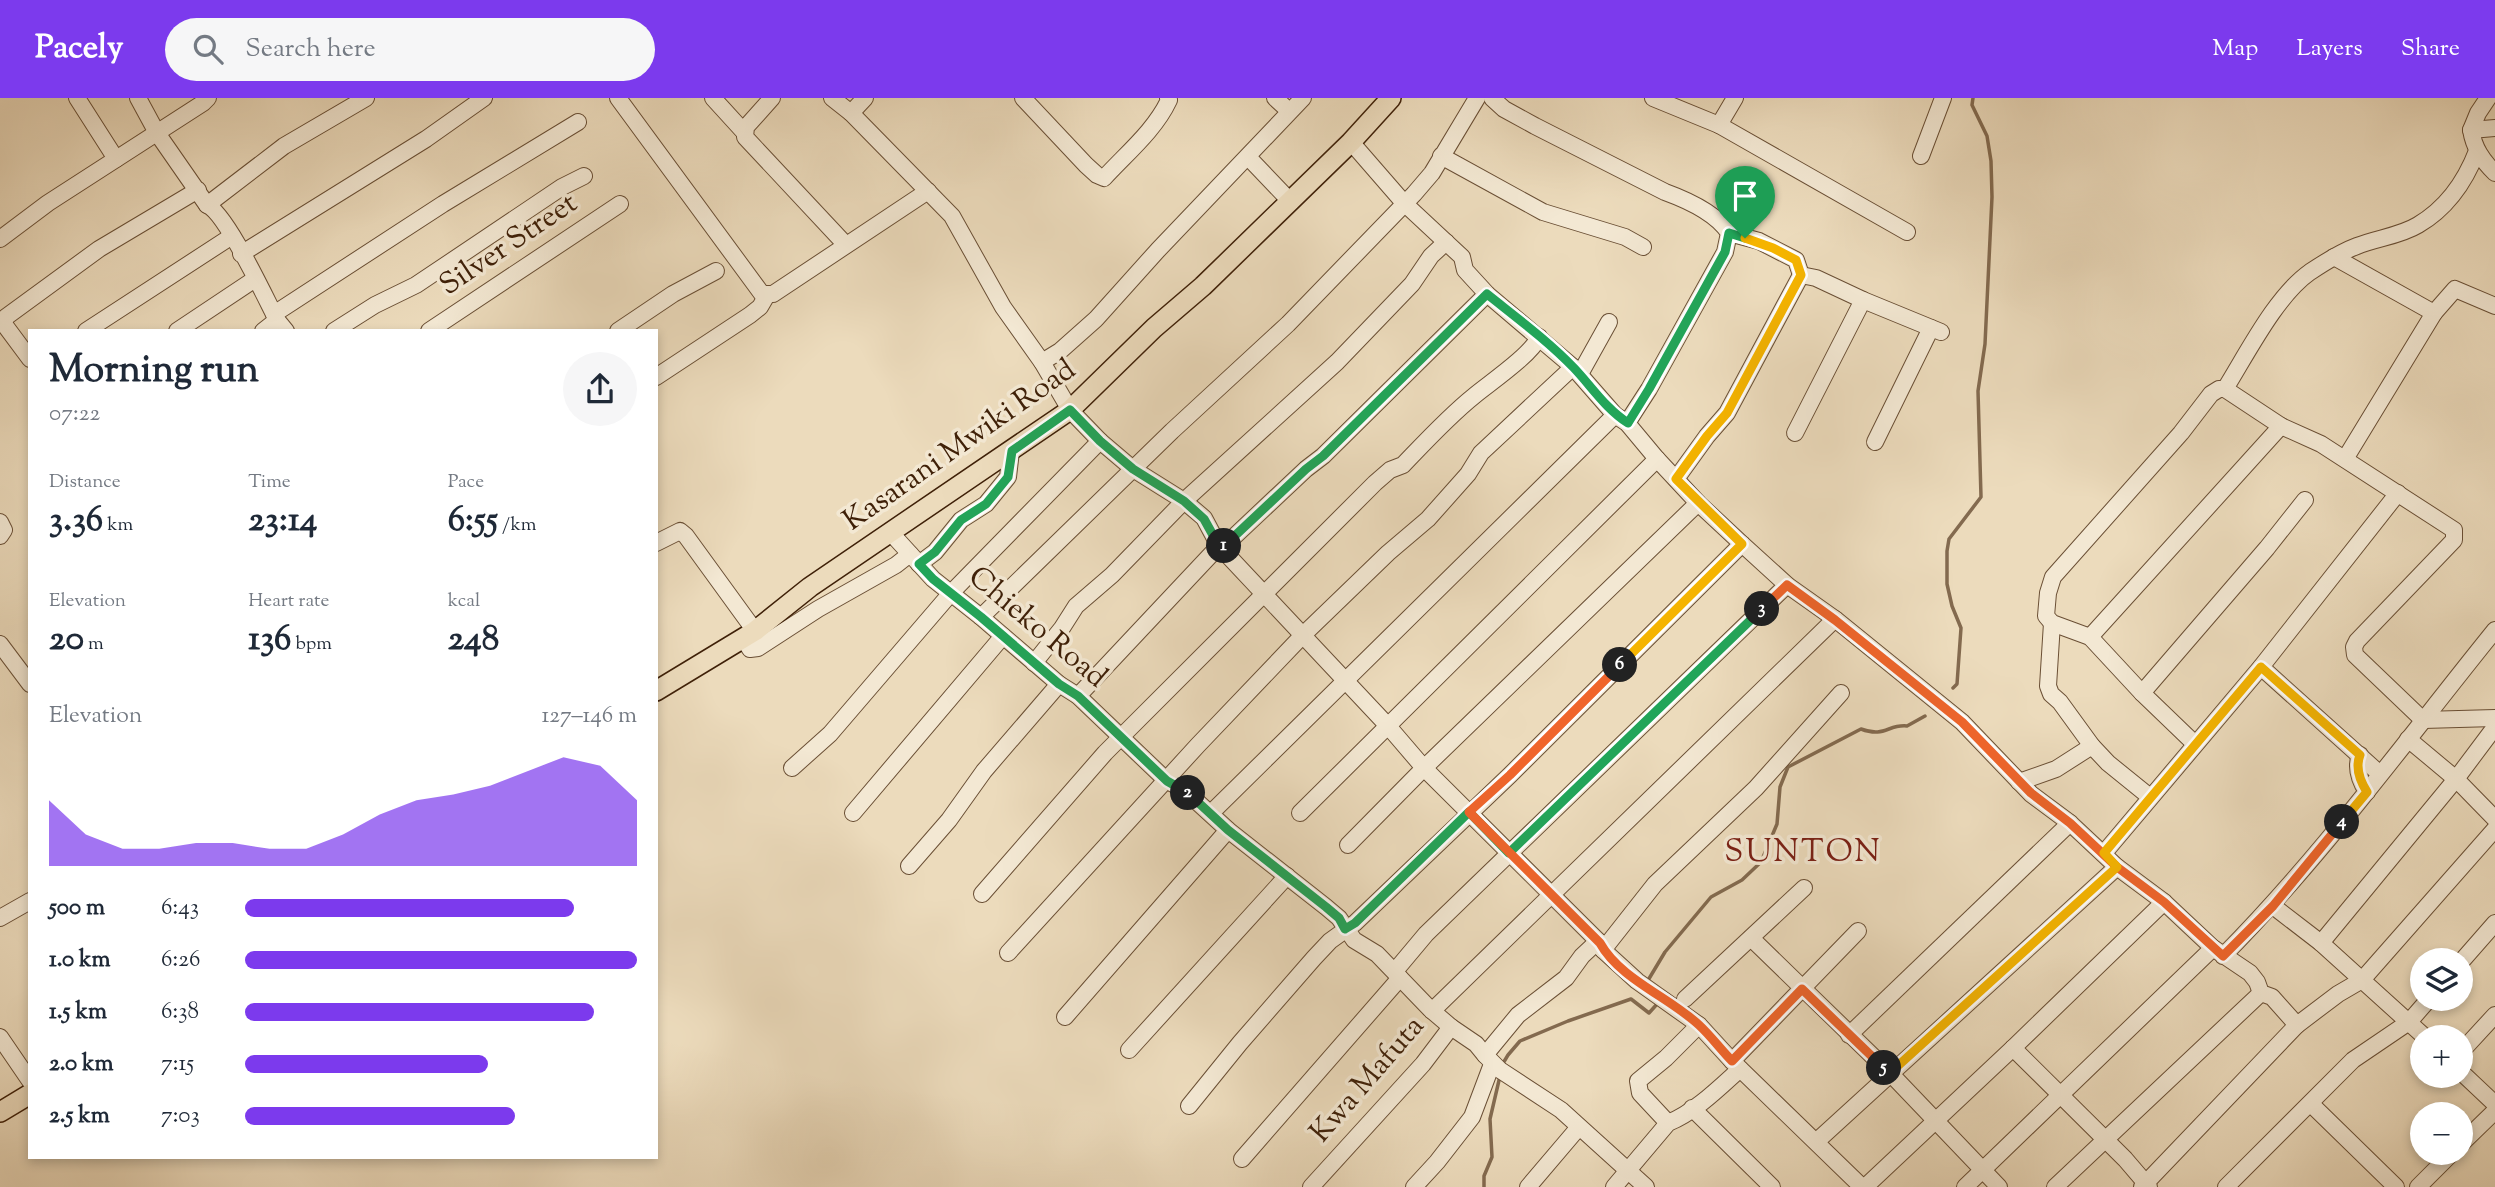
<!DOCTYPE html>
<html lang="en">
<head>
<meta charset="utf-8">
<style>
  body { margin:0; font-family:"Sorts Mill Goudy",serif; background:#f6f6f7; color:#1f2937; height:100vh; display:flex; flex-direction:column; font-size:26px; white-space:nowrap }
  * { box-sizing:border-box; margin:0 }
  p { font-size:23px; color:#747a83 }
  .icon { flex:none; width:38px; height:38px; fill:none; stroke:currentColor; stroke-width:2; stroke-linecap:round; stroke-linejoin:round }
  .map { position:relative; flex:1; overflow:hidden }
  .panel { position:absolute; left:28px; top:231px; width:630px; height:830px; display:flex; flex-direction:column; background:#fff; border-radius:0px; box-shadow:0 4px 10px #0003 }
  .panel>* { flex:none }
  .tools { position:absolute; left:2410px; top:850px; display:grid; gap:14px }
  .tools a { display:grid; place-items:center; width:63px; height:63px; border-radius:50%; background:#fff; box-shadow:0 4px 10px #0003; font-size:35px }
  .pin { position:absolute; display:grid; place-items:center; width:60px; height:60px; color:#fff; margin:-72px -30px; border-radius:50% 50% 50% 0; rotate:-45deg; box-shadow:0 0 7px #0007 }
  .pin .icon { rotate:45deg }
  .km { position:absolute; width:35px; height:35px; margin:-18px; border-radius:50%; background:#222; color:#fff; font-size:19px; line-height:35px; text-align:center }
  .round { display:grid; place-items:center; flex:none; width:74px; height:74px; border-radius:37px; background:#f6f6f7 }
  .summary { display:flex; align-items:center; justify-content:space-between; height:119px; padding:0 21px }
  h1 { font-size:38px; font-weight:700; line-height:52px }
  .stats { display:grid; grid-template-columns:repeat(3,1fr); gap:10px; height:119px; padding:7px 21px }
  .stats div { display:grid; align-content:center }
  .stats b { font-size:35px; font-weight:700 }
  .stats small { font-size:19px; font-weight:400 }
  .stats p { font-size:19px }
  .chart { height:196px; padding:14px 21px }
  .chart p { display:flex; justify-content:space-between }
  .chart svg { width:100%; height:126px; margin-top:7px; fill:#7c3aed; opacity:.7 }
  ul { padding:0 21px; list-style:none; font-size:23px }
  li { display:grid; grid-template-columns:112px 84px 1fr; align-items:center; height:52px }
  li i { height:18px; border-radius:9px; background:#7c3aed }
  header { display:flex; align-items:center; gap:42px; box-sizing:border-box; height:98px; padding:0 35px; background:#7c3aed; color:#fff }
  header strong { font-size:33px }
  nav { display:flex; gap:38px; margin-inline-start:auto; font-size:24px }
  .search { width:490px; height:63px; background:#f6f6f7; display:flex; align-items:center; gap:18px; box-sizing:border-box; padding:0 24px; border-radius:38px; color:#747a83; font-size:26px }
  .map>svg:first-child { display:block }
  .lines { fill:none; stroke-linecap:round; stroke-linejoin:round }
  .stream { stroke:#836a4f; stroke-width:3.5 }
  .minor-casing { stroke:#6a4f35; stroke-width:18 }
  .major-casing { stroke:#3f2008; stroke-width:22 }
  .minor { stroke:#f3e8d3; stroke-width:16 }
  .major { stroke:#ecdbbc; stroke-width:19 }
  .split-1-casing { stroke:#fff; stroke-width:14 }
  .split-2-casing { stroke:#fff; stroke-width:14 }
  .split-3-casing { stroke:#fff; stroke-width:14 }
  .split-4-casing { stroke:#fff; stroke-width:14 }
  .split-5-casing { stroke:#fff; stroke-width:14 }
  .split-6-casing { stroke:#fff; stroke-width:14 }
  .split-7-casing { stroke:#fff; stroke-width:14 }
  .split-1 { stroke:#22a559; stroke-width:9 }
  .split-2 { stroke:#22a559; stroke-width:9 }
  .split-3 { stroke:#22a559; stroke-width:9 }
  .split-4 { stroke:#f0652b; stroke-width:9 }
  .split-5 { stroke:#f5b400; stroke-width:9 }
  .split-6 { stroke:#f0652b; stroke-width:9 }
  .split-7 { stroke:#f5b400; stroke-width:9 }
  .labels { text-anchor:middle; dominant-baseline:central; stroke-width:7; stroke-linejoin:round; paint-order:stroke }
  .street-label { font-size:30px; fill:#3f2008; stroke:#f3e8d3 }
  .neighbourhood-label { font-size:32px; letter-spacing:2px; fill:#7a1f14; stroke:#f3e8d3 }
</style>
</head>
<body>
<header>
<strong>Pacely</strong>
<div class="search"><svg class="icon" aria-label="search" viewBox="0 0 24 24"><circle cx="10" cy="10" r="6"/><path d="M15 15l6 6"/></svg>Search here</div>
<nav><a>Map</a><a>Layers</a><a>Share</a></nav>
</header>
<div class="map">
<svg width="2495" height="1089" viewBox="0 0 2495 1089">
  <rect width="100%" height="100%" fill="#ecdbbc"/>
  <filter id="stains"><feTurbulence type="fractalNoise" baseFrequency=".00286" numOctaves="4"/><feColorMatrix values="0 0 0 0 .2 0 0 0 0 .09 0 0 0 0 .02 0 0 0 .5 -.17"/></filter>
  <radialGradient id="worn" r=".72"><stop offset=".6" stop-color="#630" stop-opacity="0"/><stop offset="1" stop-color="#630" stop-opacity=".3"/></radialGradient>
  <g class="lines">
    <g class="stream">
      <polyline points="1953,590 1957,586 1961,530 1952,508 1947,486 1947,453 1949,441 1981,399 1978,293 1985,246 1992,99 1991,63 1987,38 1972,7 1973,0"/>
      <path d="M1647,884l18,-30 46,-55 31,-17 19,-18 16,-38 3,-37 8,-20 73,-38c24,9 27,-5 46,-3l18,-10"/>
      <polyline points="1502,967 1508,957 1520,943 1568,923 1631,901 1649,915 1658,905"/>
      <polyline points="1484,1089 1484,1078 1492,1059 1490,1021 1500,978"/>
    </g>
    <defs>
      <g id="minor">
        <polyline points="77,0 116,61"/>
        <path d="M138,0l19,35 50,72c19,8 58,92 70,115l9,11"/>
        <polyline points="618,0 762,196 773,196 928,93"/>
        <polyline points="713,0 744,34"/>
        <polyline points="772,0 746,29 745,39 846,147"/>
        <polyline points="832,0 851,15 952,118 1003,209 1042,264 1070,312 1100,343 1133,371 1184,403 1204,420 1219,448 1388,628 1424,670 1600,845 1603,852 1637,883 1699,927 1732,963 1862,1089"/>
        <path d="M1023,0l63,67 11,10 7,3c23,-25 51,-48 65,-78l-1,-2"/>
        <polyline points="1275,0 1289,13"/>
        <path d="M1492,0l12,11 31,17 130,66c22,8 51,21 64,41l-4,19 -76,137 -22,34"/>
        <polyline points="1653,0 1719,27 1907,134"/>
        <polyline points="851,15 865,0"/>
        <polyline points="1719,27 1735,0"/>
        <path d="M2495,30l-24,2c3,18 11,30 24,43"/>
        <polyline points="2471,32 2478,15 2488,0"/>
        <polyline points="1351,44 1404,105 1462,159 1465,172 1487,196 1573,269 1615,317 1627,325 1657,361 1698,405 1742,446 1787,487 1835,521 1962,624 2031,696 2070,725 2117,769 2164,804 2213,850 2250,875 2257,884 2261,895 2272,899 2297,927 2338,896 2362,882 2495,731"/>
        <polyline points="1441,58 1543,114 1625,139 1643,149"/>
        <polyline points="1921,58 1943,0"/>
        <polyline points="1248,59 1290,103"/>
        <polyline points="207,107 284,48 366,0"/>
        <polyline points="1729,135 1759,143 1796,162 1801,177"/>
        <polyline points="0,141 48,105 203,5 208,0"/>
        <polyline points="241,156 426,41 484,0"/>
        <polyline points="2334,159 2434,215 2345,361"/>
        <polyline points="2434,215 2455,191 2495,208"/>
        <polyline points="274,216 443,106 578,24"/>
        <polyline points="86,233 232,138"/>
        <polyline points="177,233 255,181"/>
        <polyline points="263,233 277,222"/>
        <polyline points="334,233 375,207 416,187 562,89 584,78"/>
        <polyline points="429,233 620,106"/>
        <polyline points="618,233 673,196 716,173"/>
        <polyline points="30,261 4,226 6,219 99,151 198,92"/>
        <polyline points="1042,264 1060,253 1096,221 1158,152 1303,0"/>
        <polyline points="1580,276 1609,224"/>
        <polyline points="656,279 750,217 760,209 767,197"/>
        <path d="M2225,291c23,-37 51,-93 85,-117 15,-10 31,-20 47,-26 20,-8 43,-10 61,-21 29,-17 47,-43 59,-74"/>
        <polyline points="1795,335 1863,202"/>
        <polyline points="1875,344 1931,230"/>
        <polyline points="1676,381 1707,338 1727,315 1801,177 1816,180 1863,202 1941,234"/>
        <polyline points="0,424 4,432 0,438"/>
        <polyline points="891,435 933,481 981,519 1059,586 1078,598 1167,683 1182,690 1228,732 1326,809 1339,820 1354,842 1377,856 1430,911 1451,929 1423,966 1311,1089"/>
        <polyline points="656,445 680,433 686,438 755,533"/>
        <polyline points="1222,450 1306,371 1323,358 1487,196"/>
        <polyline points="919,466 935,454 961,422 986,406 1008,379 1011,353"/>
        <polyline points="981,519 1172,333 1288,226 1414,96 1432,75 1477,0"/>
        <polyline points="2052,525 2048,588 2051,596 2060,604 2092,648 2108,665 2150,699"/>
        <polyline points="2090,539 2281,328"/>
        <polyline points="743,540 750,551 758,550 818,511 896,467 910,456"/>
        <polyline points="0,546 30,586"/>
        <polyline points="1034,565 1062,530 1076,508 1112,477 1184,403 1337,264 1412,186 1431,158 1446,144"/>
        <polyline points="2261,569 2380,676"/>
        <polyline points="2142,595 2267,450 2305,402"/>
        <polyline points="1078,598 1219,448"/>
        <polyline points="2408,641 2456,681 2495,721"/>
        <polyline points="2195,646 2142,595 2090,539 2052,525 2046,518 2048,495 2053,479 2181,335 2211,296 2219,291 2225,291 2281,328 2321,346 2454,432 2454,442 2357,543 2354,549 2355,557 2423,622 2495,620"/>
        <path d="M2360,657c-5,13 0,26 7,37"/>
        <polyline points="792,670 830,636 951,495 1100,343"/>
        <polyline points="2019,684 2056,671 2092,648"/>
        <polyline points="853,715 1003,538"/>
        <polyline points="1211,715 1615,317"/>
        <polyline points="1300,715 1657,361"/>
        <polyline points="1348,747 1424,670 1698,405"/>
        <polyline points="2104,755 2261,569 2398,395"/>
        <polyline points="909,768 949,722 984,673 1059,586"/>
        <path d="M982,796l123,-141 270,-270 15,-13 13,-5c23,-24 46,-49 71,-69 17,-14 57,-41 65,-59"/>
        <polyline points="2273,808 2321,845 2426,940"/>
        <polyline points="0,820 30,803"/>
        <polyline points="1751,840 1890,975 1999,1089"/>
        <polyline points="2321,845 2456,681 2495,629"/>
        <polyline points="1603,852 1655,786 1756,690 1841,595"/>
        <polyline points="1008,855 1198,647 1303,537 1388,455 1428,421 1468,376 1481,355 1573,269"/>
        <path d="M2223,858c100,-101 183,-216 272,-326"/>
        <polyline points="2460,865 2495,825"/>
        <polyline points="1395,873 1426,836 1787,487"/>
        <polyline points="1685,901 1804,790"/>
        <polyline points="1432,913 1835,521"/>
        <polyline points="1065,919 1228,732"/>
        <polyline points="1451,929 1476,946 1485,957 1518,917 1566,880 1582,858 1598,843"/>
        <polyline points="1849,937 2070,725"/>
        <polyline points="0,939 30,983"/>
        <polyline points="2013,950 2125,1061 2149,1089"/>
        <polyline points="1129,952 1287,778"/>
        <polyline points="2460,955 2495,917"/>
        <polyline points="1485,957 1500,972 1561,1012 1646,1089"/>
        <polyline points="1732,963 1858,833"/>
        <polyline points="2460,973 2495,1006"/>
        <polyline points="2311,1006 2396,1089"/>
        <polyline points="1189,1008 1240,945 1314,860 1330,843 1355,825 1510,677 1742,446"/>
        <polyline points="1692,1010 1772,1089"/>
        <polyline points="1668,1025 1640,995 1638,983 1666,960 1699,927"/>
        <polyline points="1817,1043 2117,769"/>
        <polyline points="2460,1047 2495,1013"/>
        <polyline points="1242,1061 1400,880"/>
        <polyline points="1414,1089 1437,1064 1472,1019 1492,966"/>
        <polyline points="1528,1089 1579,1029"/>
        <path d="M1614,1089l54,-64c27,-11 51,-35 72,-54"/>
        <polyline points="1865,1089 2013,950 2164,804"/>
        <polyline points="1965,1089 2213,850"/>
        <polyline points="2055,1089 2261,895"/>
        <polyline points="2142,1089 2297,927"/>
        <polyline points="2226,1089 2353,962 2409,924 2429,901"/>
        <polyline points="2418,1089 2452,1055"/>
      </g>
      <g id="major">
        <polyline points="656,593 755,533 810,489 1070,312 1154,230 1203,188 1351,44 1391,0"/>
        <polyline points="0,1014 30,996"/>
      </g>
    </defs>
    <use href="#minor" class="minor-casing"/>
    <use href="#major" class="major-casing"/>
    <use href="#minor" class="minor"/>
    <use href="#major" class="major"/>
  </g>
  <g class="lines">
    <defs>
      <path id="split-1" d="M1224,448l82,-77 17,-13 164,-162c30,24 61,47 87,74 18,19 32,41 54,55l21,-34 76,-137 4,-19 16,5"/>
      <polyline id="split-2" points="1188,695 1167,683 1078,598 1059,586 981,519 933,481 919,466 935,454 961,422 986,406 1008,379 1012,353 1070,312 1100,343 1133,371 1184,403 1204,421 1219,448 1224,448"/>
      <polyline id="split-3" points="1188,695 1228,732 1326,809 1339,820 1345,831 1355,825 1469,714 1509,755 1762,511"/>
      <polyline id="split-4" points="1762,511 1787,487 1835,522 1962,624 2031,695 2070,725 2117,769 2164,804 2223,858 2273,808 2342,724"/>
      <path id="split-5" d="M1884,970l6,5 227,-206 -13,-14 157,-186 99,88c-5,13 0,26 7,37l-25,30"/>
      <path id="split-6" d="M1620,567l-110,110 -41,37 131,131c20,36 69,54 99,82 12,11 22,25 33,36l70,-72 82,79"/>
      <polyline id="split-7" points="1620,567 1742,446 1676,381 1707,338 1727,315 1801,177 1796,162 1773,150 1745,140"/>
    </defs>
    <use href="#split-1" class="split-1-casing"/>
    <use href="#split-2" class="split-2-casing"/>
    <use href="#split-3" class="split-3-casing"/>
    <use href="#split-4" class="split-4-casing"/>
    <use href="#split-5" class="split-5-casing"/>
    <use href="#split-6" class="split-6-casing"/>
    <use href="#split-7" class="split-7-casing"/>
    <use href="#split-1" class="split-1"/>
    <use href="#split-2" class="split-2"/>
    <use href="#split-3" class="split-3"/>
    <use href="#split-4" class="split-4"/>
    <use href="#split-5" class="split-5"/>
    <use href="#split-6" class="split-6"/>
    <use href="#split-7" class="split-7"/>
  </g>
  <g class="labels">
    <g class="street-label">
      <text transform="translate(509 147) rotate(-34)">Silver Street</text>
      <text transform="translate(960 348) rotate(-35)">Kasarani Mwiki Road</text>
      <text transform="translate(1037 530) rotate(40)">Chieko Road</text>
      <text transform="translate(1368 982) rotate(-49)">Kwa Mafuta</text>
    </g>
    <g class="neighbourhood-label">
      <text x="1803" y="755">SUNTON</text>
    </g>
  </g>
  <rect width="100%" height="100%" filter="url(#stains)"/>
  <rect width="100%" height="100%" fill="url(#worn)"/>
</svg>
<div class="tools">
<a><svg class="icon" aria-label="layers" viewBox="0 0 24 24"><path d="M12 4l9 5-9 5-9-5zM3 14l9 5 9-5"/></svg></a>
<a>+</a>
<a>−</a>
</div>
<div class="pin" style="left:1745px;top:140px;background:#1e9e55"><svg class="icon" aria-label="arrive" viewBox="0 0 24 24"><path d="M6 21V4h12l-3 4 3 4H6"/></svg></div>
<b class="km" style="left:1224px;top:448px">1</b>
<b class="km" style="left:1188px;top:695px">2</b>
<b class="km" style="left:1762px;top:511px">3</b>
<b class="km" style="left:2342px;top:724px">4</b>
<b class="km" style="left:1884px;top:970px">5</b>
<b class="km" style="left:1620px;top:567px">6</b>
<section class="panel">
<div class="summary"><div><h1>Morning run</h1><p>07:22</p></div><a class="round"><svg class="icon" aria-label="share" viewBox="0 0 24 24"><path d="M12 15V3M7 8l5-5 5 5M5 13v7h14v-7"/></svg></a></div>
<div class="stats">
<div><p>Distance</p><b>3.36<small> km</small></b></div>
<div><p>Time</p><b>23:14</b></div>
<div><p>Pace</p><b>6:55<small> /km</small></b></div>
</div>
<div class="stats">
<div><p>Elevation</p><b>20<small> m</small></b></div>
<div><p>Heart rate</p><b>136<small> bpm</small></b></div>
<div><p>kcal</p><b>248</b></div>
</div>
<div class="chart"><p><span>Elevation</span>127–146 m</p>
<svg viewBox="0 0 160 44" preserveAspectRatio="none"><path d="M0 44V21L10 33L20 38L30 38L40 36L50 36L60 38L70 38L80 33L90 26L100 21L110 19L120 16L130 11L140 6L150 9L160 21V44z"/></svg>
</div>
<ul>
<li><b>500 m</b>6:43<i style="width:84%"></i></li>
<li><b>1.0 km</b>6:26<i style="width:100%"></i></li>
<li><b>1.5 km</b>6:38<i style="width:89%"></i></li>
<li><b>2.0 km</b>7:15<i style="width:62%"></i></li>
<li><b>2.5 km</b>7:03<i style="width:69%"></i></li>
</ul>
</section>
</div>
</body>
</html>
